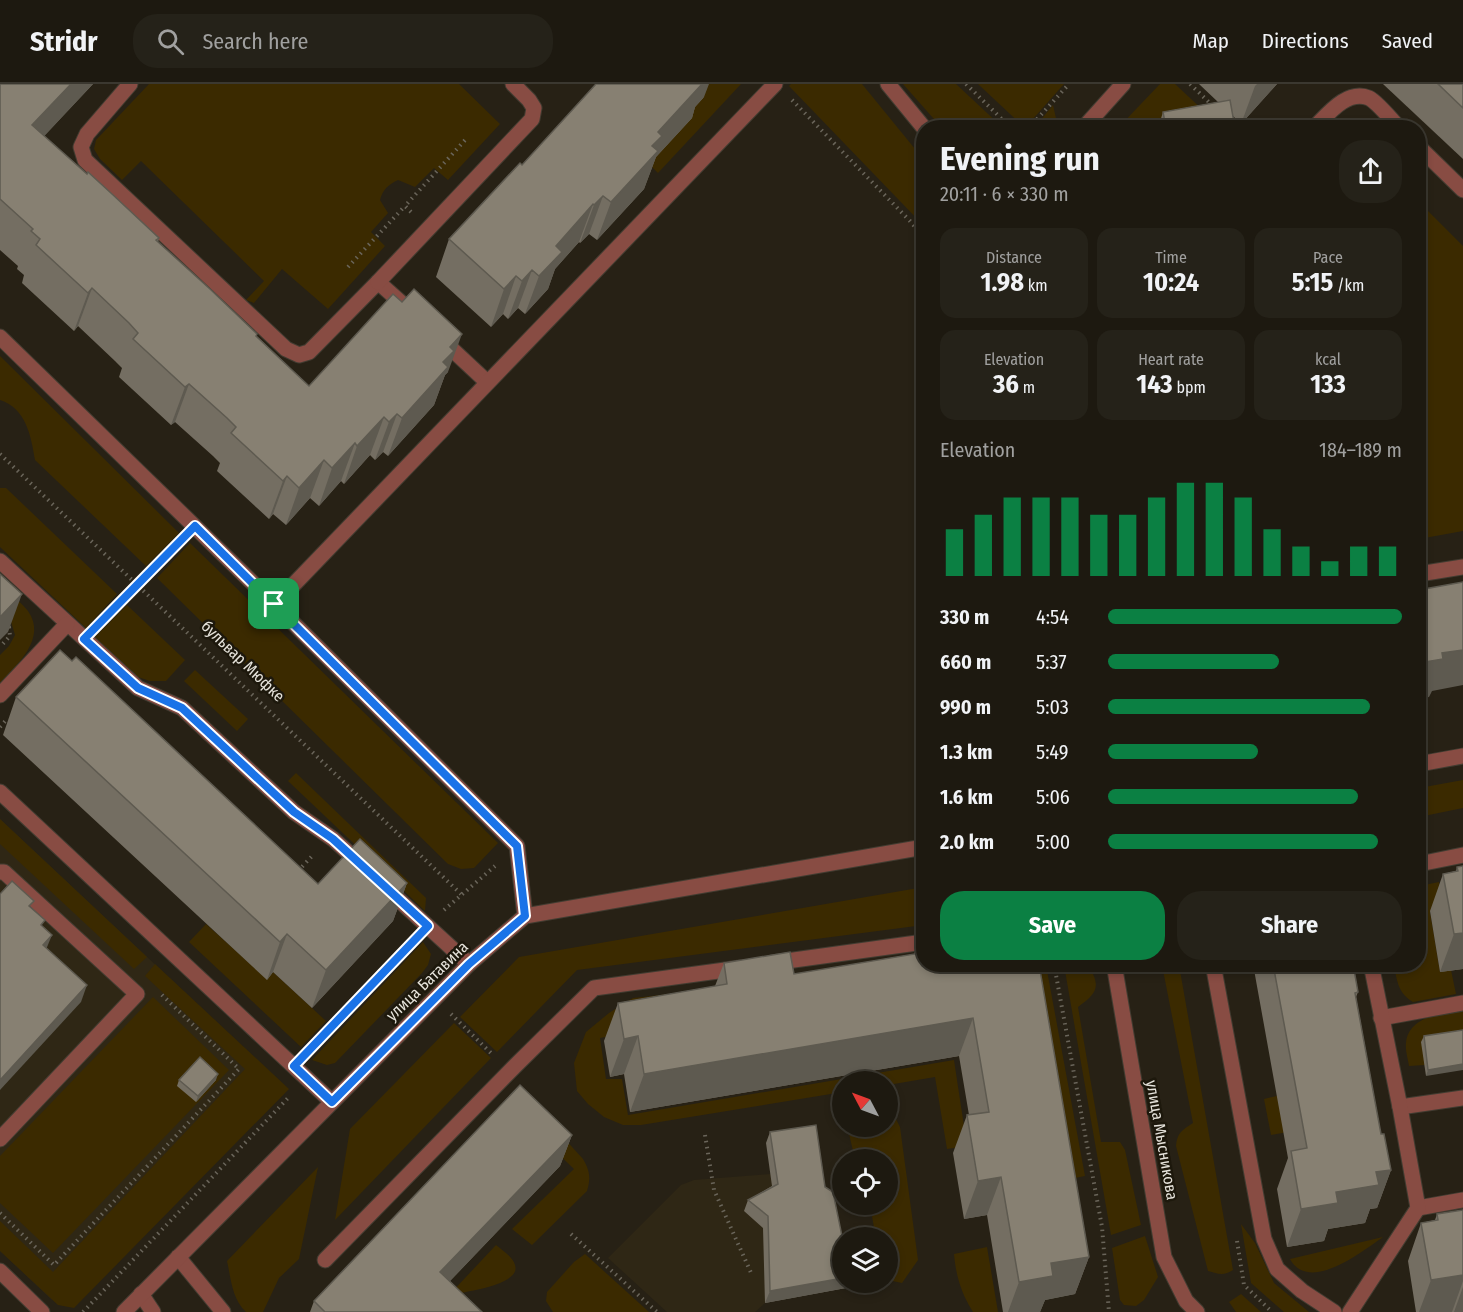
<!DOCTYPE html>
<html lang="en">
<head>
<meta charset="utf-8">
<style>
  body { margin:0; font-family:"Fira Sans Condensed",sans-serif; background:#252219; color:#f1f3f6; height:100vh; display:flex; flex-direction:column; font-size:22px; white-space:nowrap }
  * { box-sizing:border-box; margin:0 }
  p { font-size:20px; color:#a0a09f }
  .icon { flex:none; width:33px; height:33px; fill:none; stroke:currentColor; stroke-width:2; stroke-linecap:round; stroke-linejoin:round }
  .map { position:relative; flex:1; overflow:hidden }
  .details { position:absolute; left:916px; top:36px; width:510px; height:852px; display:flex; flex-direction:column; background:#1d1910; border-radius:24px; box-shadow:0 3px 9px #0003,0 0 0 2px #3b3830 }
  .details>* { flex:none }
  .needle { width:39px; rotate:311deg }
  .fabs { position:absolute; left:832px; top:987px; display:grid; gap:12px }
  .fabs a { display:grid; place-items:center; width:66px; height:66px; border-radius:50%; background:#1d1910; box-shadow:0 3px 9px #0003,0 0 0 2px #3b3830; font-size:30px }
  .pin { position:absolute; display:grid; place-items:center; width:51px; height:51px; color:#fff; margin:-26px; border-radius:12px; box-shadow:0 3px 9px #0006 }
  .round { display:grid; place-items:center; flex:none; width:63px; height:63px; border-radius:24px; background:#252219 }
  .overview { display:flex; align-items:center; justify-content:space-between; height:102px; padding:0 24px }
  h1 { font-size:33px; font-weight:700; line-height:45px }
  .figures { display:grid; grid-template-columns:repeat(3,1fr); gap:9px; height:102px; padding:6px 24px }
  .figures div { display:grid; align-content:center; border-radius:15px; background:#252219; text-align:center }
  .figures b { font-size:26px; font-weight:700 }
  .figures small { font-size:16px; font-weight:400 }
  .figures p { font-size:16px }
  .chart { height:168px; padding:12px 24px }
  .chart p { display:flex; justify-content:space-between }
  .chart svg { width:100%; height:108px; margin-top:6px; stroke:#0b8043; stroke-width:6 }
  .button { display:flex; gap:12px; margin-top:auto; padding:12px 24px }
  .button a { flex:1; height:69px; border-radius:24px; background:#0b8043; color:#fff; font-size:24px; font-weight:700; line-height:69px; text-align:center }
  .button a+a { background:#252219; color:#f1f3f6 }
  ul { padding:0 24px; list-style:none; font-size:20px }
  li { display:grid; grid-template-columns:96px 72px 1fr; align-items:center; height:45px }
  li i { height:15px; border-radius:8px; background:#0b8043 }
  header { display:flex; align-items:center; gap:36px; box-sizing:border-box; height:84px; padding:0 30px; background:#1d1910; border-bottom:2px solid #3b3830 }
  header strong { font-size:28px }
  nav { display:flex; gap:33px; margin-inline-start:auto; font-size:21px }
  .search { width:420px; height:54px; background:#252219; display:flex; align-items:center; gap:15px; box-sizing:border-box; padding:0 21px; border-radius:24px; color:#a0a09f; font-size:22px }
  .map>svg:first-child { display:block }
  .built { fill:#2f2715 }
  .green { fill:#3b2a00 }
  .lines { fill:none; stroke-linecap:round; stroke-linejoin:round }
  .minor-casing { stroke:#423c31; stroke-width:17 }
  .path { stroke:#6a655a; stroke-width:4; stroke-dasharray:1.5 4.5; stroke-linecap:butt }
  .minor { stroke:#884c43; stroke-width:15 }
  .wall { fill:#746e62 }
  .shaded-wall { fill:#5e5a50 }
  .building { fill:#878072; stroke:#5e5a50; stroke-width:1.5 }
  .route-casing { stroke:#fff; stroke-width:12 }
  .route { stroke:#1a73e8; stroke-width:8 }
  .labels { text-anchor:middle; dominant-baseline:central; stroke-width:5; stroke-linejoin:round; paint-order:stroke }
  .street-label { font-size:16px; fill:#e6e3db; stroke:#1d180c }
</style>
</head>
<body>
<header>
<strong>Stridr</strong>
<div class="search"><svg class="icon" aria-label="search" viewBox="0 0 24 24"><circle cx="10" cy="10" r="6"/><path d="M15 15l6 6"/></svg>Search here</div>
<nav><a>Map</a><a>Directions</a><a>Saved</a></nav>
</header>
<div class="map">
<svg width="1463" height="1228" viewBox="0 0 1463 1228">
  <rect width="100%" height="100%" fill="#272115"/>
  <g class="built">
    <polygon points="0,735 273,991 52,1216 0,1167"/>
    <polygon points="816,1084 843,1198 765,1219 755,1228 667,1228 608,1174 681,1101 694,1096 770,1090"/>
  </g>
  <g class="green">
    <path d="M149,0h310l41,40 -52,56 -14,-12 -19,19 -17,-7c-10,5 -15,9 -18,20l8,13 -17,19 14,14 -57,63 -46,-40 -28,34 -8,-3 18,-19 -123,-120 -19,19 -22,-21 -6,-10 2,-9z"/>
    <polygon points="706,0 741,0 658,89 649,80 691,34 688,31"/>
    <polygon points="791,0 862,0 924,76 924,142 789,2"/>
    <polygon points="903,0 956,0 1002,43 941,43"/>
    <polygon points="978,0 1064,0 1025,44"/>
    <polygon points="1160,0 1175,0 1221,43 1118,44"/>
    <polygon points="1053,21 1058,43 1035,43"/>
    <polygon points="1419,118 1463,162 1463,447 1419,455"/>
    <path d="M0,272l179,177 -33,33 -111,-106c-4,-24 -9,-52 -35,-60z"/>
    <polygon points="0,404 6,404 117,510 86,544 0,463"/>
    <polygon points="190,459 498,759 474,784 461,785 448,780 157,494"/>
    <path d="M0,501c9,8 21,17 28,26 19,27 -10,53 -28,72v-28l9,-9 6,-11z"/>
    <polygon points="127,521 185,576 166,597 150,597 138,593 95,553"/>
    <polygon points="195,586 248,635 237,647 184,597"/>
    <polygon points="296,689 426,814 425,827 288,697"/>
    <polygon points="1463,696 1463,724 1419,733 1419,704"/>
    <polygon points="0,735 147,873 134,885 0,760"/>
    <path d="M1439,798l5,27 -14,3 10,60 11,-2 5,24 -43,8c-15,-9 -16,-21 -19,-37l25,-1v-78z"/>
    <polygon points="924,803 924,841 577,886 497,968 460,933 519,873"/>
    <polygon points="206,840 267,895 273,888 326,937 301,963 189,858"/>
    <polygon points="423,858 431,870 428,881 422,889 335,979 327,981 312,976"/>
    <polygon points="155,880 289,1005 74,1224 58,1221 0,1167 0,1137 53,1188 245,985 145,892"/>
    <polygon points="1028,881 1046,881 1085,1092 1065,1096"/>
    <path d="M1064,881h24c13,21 10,28 -10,42l23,135h19l5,8 16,75 -30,10z"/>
    <path d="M1162,881h17l54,305c-9,6 -15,4 -25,1l-32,-125c1,-13 6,-16 17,-23z"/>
    <polygon points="679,909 683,939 600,954 606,995 622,995 628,1031 954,976 967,1062 947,1065 935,993 888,1001 888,998 843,998 843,1008 641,1041 623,1041 604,1033 588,1020 577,1007 574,979 586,948 609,929 633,914"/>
    <polygon points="153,913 229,986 53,1169 0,1119 0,1072"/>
    <path d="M1463,925v27l-38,29 -16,1c-1,-7 -4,-16 -3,-23 2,-26 37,-31 57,-34z"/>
    <polygon points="454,939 491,974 335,1136 350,1045"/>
    <polygon points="1281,1011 1288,1048 1271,1051 1264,1015"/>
    <path d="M531,1018l52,57c7,12 8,19 4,32l-55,54 -20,-16 62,-60 -56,-54z"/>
    <polygon points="888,1032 895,1033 900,1043 918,1176 902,1199 888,1196 888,1154 866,1153 866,1152 875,1149 870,1121 888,1120 888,1076 855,1075 849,1050 851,1043 853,1043 888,1042"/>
    <path d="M318,1083l-19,92 -20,19 -16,34h-17c-14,-13 -15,-33 -19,-51z"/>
    <polygon points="1241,1140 1255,1159 1274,1199 1309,1228 1284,1228 1251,1199"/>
    <polygon points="1145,1152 1158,1193 1144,1216 1136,1222 1124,1221 1120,1216 1112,1164"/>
    <path d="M1383,1153c-20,14 -74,57 -93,22z"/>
    <path d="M496,1161c6,5 17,12 19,20 7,20 -52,27 -66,30z"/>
    <path d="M987,1163l11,65h-25c-12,-19 -17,-36 -19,-58z"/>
    <polygon points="585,1170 649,1228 553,1228 546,1217 547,1208 574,1178"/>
    <polygon points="1241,1210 1261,1228 1236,1228 1229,1218"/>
  </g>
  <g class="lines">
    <defs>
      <g id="minor">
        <polyline points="130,0 87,50 81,63 85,76 286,265 299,271 309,268 378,198 406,223"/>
        <polyline points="888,0 924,44"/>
        <polyline points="1089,44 1088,39 1123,0"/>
        <path d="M1314,44c14,-14 33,-39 55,-30 8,4 23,22 30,30"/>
        <polyline points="1419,63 1463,106"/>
        <polyline points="378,198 532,35 534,24 529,16 513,0"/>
        <polyline points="0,253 263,509 517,762 525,832"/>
        <polyline points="442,256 487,298"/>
        <polyline points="0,477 138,604 182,624 294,728 333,755 361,780"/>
        <polyline points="1419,490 1463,483"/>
        <polyline points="275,520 775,0"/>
        <polyline points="0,611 67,540"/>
        <polyline points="1419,680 1463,672"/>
        <polyline points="0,708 332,1018"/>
        <polyline points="1419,780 1463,771"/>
        <polyline points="0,788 4,788 137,910 0,1055"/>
        <polyline points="387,805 469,880"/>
        <polyline points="772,879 924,858"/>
        <polyline points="1114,880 1164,1173 1186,1217 1197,1228"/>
        <polyline points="1213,880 1264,1155 1277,1185 1302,1207 1334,1228"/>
        <polyline points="1381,934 1463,919"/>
        <polyline points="1400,1023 1463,1014"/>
        <polyline points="1418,1124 1463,1116"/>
        <polyline points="178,1173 223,1228"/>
        <polyline points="325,1176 515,982 594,904 740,884"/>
        <polyline points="0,1187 42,1228"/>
        <polyline points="141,1210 153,1228"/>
        <polyline points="124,1228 469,880 525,832 924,763"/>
        <polyline points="1350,1228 1418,1124 1400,1023 1371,880"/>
      </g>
    </defs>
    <use href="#minor" class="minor-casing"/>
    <g class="path">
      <polyline points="966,0 1011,44"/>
      <polyline points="1190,0 1213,22"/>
      <polyline points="792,16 910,137 924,154"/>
      <polyline points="1029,44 1069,0"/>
      <polyline points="411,128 405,122 466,55"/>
      <polyline points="348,183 405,122"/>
      <polyline points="0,370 461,810"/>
      <polyline points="0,535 9,543 10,552 0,563"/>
      <polyline points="101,538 178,460"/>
      <polyline points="0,643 8,634"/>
      <polyline points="298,787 313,771"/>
      <polyline points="444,826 495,782"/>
      <polyline points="1054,880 1102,1143 1109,1228"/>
      <polyline points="451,930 493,971"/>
      <polyline points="311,964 411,859"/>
      <polyline points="705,1051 714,1106 752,1191"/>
      <polyline points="0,1129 54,1181 239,985 161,910"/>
      <polyline points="571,1150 657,1228"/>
      <polyline points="1237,1157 1244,1201 1272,1228"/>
      <polyline points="83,1228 290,1012"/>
    </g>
    <use href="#minor" class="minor"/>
  </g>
  <g class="wall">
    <polygon points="0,0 93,0 44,52 159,154 158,158 309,302 448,288 445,291 434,321 388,372 383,368 375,376 370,371 344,400 341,397 319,422 310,414 286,441 273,430 269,435 217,387 220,379 213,372 175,338 171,341 119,293 122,284 115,277 78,242 74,247 22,199 24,191 17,185 18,182 0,166"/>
    <polygon points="1199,0 1277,0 1241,40 1233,32 1235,44 1158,44 1163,28 1218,18"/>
    <polygon points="1383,0 1463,0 1463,75"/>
    <polygon points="704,13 695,23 692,34 656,73 644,105 597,156 589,150 580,159 579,158 555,185 548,205 525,230 518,224 508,235 503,230 491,243 436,193 449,155 522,81"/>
    <polygon points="16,613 318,800 407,799 393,837 312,924 273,888 267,896 3,651"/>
    <polygon points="1463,782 1463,885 1440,888 1430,827 1443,790 1456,787 1457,783"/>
    <polygon points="919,856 1039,880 1089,1173 1075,1210 1045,1216 1040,1228 1003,1228 987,1131 964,1135 953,1069 967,1031 969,1031 959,972 630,1028 624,990 610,993 604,957 618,919 715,902 724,879 794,890 914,870"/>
    <polygon points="1253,880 1353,880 1358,908 1356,913 1381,1050 1391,1086 1377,1124 1370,1125 1365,1139 1328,1145 1324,1157 1287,1163 1277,1105 1288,1074"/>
    <polygon points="1463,946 1426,992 1421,958 1424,952"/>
    <polygon points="179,996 216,996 196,1018 177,1002"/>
    <polygon points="770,1048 825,1103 846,1204 765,1219 763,1144 744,1127 748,1116 772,1102 766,1059"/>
    <polygon points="572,1051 560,1082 450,1197 482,1228 310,1228 314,1217"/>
    <polygon points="1463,1126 1463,1228 1416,1228 1408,1177 1421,1139 1435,1136 1437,1130"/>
  </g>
  <g class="shaded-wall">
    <polygon points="71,0 93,0 19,79 32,41"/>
    <polygon points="699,0 709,0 704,13 695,23 692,34 656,73 644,105 597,156 611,118 658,48"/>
    <polygon points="1257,0 1277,0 1241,40 1255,2"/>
    <polygon points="603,112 589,150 580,159 594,121"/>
    <polygon points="593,120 579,158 555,185 548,205 525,230 539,192 556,162"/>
    <polygon points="532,186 518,224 508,235 522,197"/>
    <polygon points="516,192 503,230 491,243 504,205"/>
    <polygon points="92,204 78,242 74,247 88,209"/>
    <polygon points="462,250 448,288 445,291 434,321 388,372 402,334 450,263"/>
    <polygon points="189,300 175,338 171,341 185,303"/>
    <polygon points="397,330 383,368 375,376 389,338"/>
    <polygon points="384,333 370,371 344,400 357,362"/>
    <polygon points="355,359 341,397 319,422 332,384"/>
    <polygon points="324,376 310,414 286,441 299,404"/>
    <polygon points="287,392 273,430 269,435 283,397"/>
    <polygon points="22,510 8,548 0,556 0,533"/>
    <polygon points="1463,566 1463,601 1432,607 1429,613 1419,615 1419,579 1442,569"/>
    <polygon points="407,799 393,837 312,924 326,886"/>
    <polygon points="1463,849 1463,885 1440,888 1454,850"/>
    <polygon points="287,850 273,888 267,896 280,858"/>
    <polygon points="52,851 45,868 43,861"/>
    <polygon points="87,901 81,918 0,1006 0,996"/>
    <polygon points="973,934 959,972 630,1028 644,990"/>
    <polygon points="638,952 624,990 610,993 624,955"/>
    <polygon points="1463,980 1463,986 1426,992 1428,986"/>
    <polygon points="218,990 216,996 196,1018 198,1012"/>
    <polygon points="572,1051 560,1082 429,1219 440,1188"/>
    <polygon points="1391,1086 1377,1124 1370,1125 1365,1139 1328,1145 1324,1157 1287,1163 1301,1125 1376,1088"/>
    <polygon points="1001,1093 987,1131 964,1135 978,1097"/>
    <polygon points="1089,1173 1075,1210 1045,1216 1040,1228 1008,1228 1019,1198 1051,1179"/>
    <polygon points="1463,1191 1463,1197 1452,1228 1419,1228 1431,1196"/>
    <polygon points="843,1194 843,1198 848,1198 846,1204 765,1219 770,1207"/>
    <polygon points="1463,1203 1463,1228 1454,1228"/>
  </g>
  <g class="building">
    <polygon points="0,0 71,0 32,41 87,90 88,88 112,110 159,154 156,156 210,205 257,250 256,252 309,302 393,210 402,218 414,205 462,250 450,263 454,267 443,278 448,283 402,334 397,330 389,338 384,333 357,362 355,359 332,384 324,376 299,404 287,392 283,397 231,349 236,343 227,334 189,300 185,303 133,255 138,249 129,239 92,204 88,209 36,161 40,155 31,147 33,145 0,115"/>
    <polygon points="596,0 702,0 658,48 662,52 652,62 658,67 611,118 603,112 594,121 593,120 556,162 562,168 539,192 532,186 522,197 516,192 504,205 449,155 520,79 522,81"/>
    <polygon points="1438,0 1463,0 1463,24"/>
    <polygon points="1230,16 1235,44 1166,44 1163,28"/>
    <polygon points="0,490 22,510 0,533"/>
    <polygon points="1463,498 1463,566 1442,569 1443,575 1419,579 1419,506"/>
    <polygon points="60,566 72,577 76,573 318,800 360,755 407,799 326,886 287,850 280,858 16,613"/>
    <polygon points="1463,782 1463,849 1454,850 1443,790 1458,787 1457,783"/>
    <polygon points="12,797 34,817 29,822 45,836 41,841 52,851 43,861 87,901 0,996 0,810"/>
    <polygon points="924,855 924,880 1039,880 1089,1173 1051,1179 1053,1192 1019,1198 1001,1093 978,1097 967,1031 989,1028 973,934 644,990 638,952 624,955 618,919 727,900 724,879 790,868 794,890 921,869 919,856"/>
    <polygon points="1273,880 1353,880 1358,908 1355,909 1381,1050 1384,1050 1391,1086 1376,1088 1379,1101 1336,1108 1338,1119 1301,1125 1291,1067 1307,1064"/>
    <polygon points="1463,946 1463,980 1428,986 1424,952"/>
    <polygon points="200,973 218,990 198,1012 179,996"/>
    <polygon points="520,1001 572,1051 440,1188 482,1228 325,1228 314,1217"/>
    <polygon points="816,1041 825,1103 833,1108 843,1157 843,1194 770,1207 768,1132 748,1116 778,1100 770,1048"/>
    <polygon points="1463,1126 1463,1191 1431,1196 1421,1139 1438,1136 1437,1130"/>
  </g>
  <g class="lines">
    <defs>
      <polygon id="route" points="195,442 517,762 525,832 469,880 332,1018 294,982 428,842 333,755 294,728 182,624 138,604 84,555"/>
    </defs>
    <use href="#route" class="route-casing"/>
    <use href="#route" class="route"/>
  </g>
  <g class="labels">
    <g class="street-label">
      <text transform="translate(243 577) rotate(44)">бульвар Мюфке</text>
      <text transform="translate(427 897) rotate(-44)">улица Батавина</text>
      <text transform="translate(1162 1056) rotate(80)">улица Мысникова</text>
    </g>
  </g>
</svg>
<div class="fabs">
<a><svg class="needle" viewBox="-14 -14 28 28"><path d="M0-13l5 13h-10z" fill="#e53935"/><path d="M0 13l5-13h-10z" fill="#a0a09f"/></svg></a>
<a><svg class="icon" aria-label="locate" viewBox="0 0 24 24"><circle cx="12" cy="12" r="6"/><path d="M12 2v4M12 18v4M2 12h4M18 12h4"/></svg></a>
<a><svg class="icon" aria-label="layers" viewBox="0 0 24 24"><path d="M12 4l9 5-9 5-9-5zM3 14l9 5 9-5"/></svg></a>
</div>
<div class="pin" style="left:274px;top:520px;background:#1e9e55"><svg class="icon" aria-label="arrive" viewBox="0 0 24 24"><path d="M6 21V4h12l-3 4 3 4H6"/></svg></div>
<section class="details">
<div class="overview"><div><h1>Evening run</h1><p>20:11 · 6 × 330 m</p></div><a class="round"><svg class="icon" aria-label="share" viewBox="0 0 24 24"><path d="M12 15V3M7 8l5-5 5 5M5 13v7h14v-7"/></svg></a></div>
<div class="figures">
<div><p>Distance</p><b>1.98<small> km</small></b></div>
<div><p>Time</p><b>10:24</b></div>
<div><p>Pace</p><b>5:15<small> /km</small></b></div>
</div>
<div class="figures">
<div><p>Elevation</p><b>36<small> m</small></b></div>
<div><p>Heart rate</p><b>143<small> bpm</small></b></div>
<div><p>kcal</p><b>133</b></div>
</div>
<div class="chart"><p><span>Elevation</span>184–189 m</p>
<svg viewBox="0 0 160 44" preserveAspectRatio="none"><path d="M5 44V25M15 44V19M25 44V12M35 44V12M45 44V12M55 44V19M65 44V19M75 44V12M85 44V6M95 44V6M105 44V12M115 44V25M125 44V32M135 44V38M145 44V32M155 44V32"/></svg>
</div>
<ul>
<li><b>330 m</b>4:54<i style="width:100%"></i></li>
<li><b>660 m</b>5:37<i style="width:58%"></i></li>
<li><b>990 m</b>5:03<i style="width:89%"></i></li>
<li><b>1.3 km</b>5:49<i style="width:51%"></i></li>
<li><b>1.6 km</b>5:06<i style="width:85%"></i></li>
<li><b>2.0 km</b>5:00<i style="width:92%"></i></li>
</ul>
<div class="button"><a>Save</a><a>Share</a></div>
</section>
</div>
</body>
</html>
